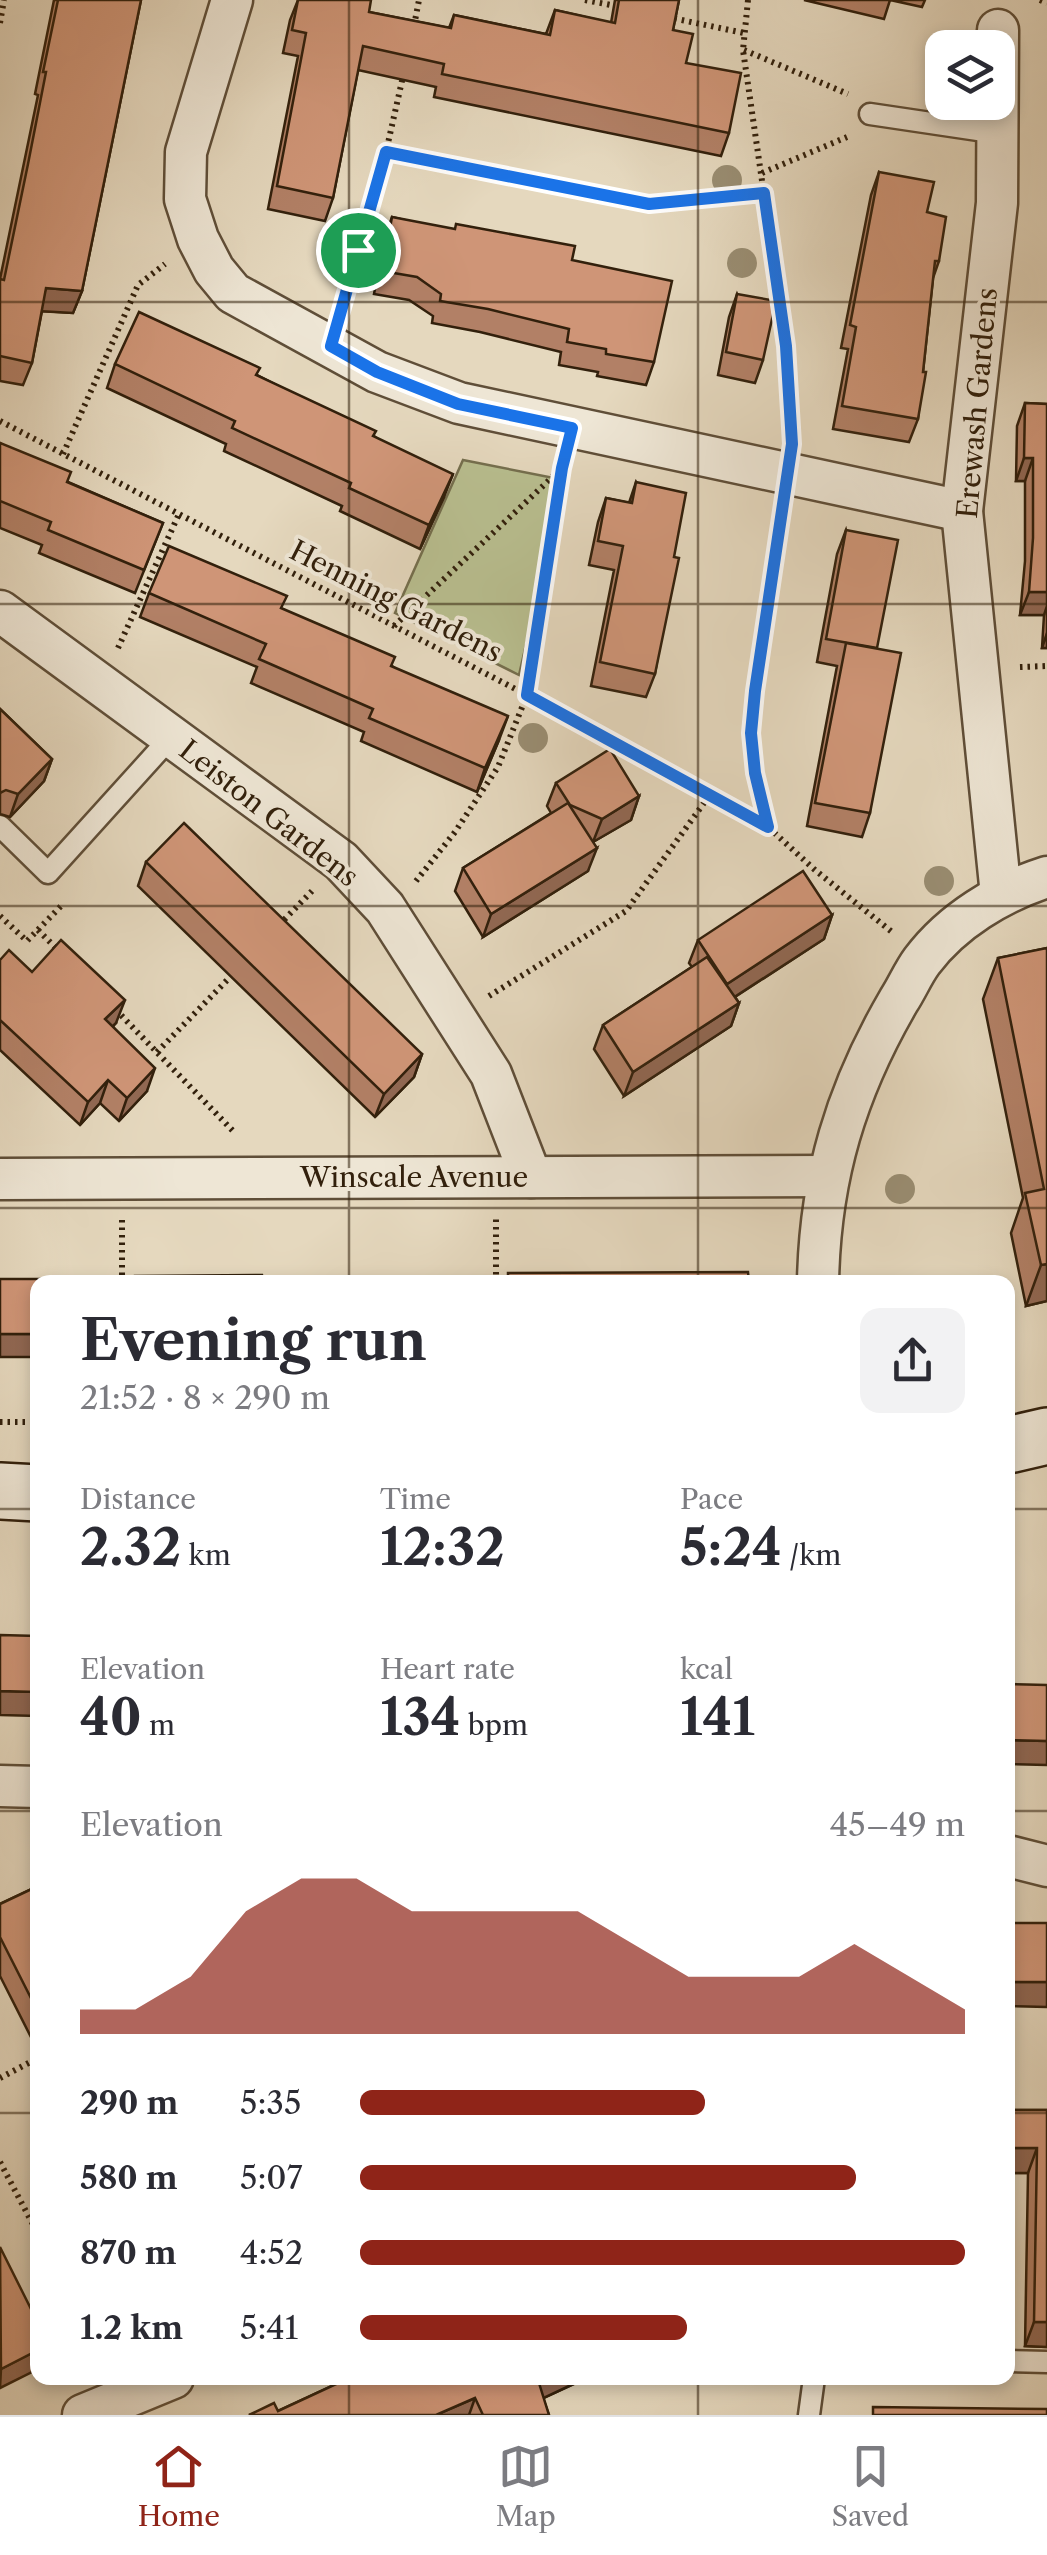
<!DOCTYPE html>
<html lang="en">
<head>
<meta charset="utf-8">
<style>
  body { margin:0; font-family:"Libre Caslon Text",serif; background:#f2f2f3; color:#2b2b33; height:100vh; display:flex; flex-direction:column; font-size:38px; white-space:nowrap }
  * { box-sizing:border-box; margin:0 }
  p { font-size:32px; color:#7c7c81 }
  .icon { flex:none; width:55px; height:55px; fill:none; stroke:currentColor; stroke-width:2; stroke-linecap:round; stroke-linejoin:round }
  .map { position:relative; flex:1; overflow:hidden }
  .sheet { position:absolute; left:30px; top:1275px; width:985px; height:1110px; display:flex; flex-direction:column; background:#fff; border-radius:20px; box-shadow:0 5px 15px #0003 }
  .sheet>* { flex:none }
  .fabs { position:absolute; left:925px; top:30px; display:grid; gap:20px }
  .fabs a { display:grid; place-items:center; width:90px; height:90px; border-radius:20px; background:#fff; box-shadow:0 5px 15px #0003; font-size:50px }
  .pin { position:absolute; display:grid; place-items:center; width:85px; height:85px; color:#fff; margin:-42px; border:5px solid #fff; border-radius:50%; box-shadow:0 2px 10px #0007 }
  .round { display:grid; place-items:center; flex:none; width:105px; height:105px; border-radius:20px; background:#f2f2f3 }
  .headline { display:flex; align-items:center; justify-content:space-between; height:170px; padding:0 50px }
  h1 { font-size:55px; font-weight:700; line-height:75px }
  .figures { display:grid; grid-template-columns:repeat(3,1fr); gap:15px; height:170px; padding:10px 50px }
  .figures div { display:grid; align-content:center }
  .figures b { font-size:50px; font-weight:700 }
  .figures small { font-size:28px; font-weight:400 }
  .figures p { font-size:28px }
  .chart { height:280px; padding:20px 50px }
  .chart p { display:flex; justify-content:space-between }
  .chart svg { width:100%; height:180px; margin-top:10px; fill:#8f2418; opacity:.7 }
  ul { padding:0 50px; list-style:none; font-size:32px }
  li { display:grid; grid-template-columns:160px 120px 1fr; align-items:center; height:75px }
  li i { height:25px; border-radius:12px; background:#8f2418 }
  .tabs { display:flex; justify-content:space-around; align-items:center; height:140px; border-top:2px solid #e1e1e2; background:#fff; font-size:28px; color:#7c7c81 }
  .tabs a { display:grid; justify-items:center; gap:5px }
  .tabs .current { color:#8f2418 }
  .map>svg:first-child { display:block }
  .green { fill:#b8be8f; stroke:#756f4e; stroke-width:2.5 }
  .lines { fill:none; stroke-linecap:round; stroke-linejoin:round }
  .lane-casing { stroke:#5f4e38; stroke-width:25 }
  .street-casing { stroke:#5f4e38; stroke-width:45 }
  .secondary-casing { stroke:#32200c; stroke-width:60 }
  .path { stroke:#32200c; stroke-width:6; stroke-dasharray:2.5 5; stroke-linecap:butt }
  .lane { stroke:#eee6d5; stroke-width:20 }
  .street { stroke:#eee6d5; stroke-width:40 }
  .secondary { stroke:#eee6d5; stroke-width:55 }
  .tree { fill:#998d72 }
  .wall { fill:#b28066; stroke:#32200c; stroke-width:2.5 }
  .shaded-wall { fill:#916853; stroke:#32200c; stroke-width:2.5 }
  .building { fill:#cf9577; stroke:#32200c; stroke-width:2.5 }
  .route-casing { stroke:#fff; stroke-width:20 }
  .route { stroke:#1a73e8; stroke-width:12 }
  .grid { fill:none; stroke:#32200c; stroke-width:2.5; stroke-opacity:0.55 }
  .labels { text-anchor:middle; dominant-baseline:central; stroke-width:8; stroke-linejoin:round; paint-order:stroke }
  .street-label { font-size:28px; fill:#32200c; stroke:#eee6d5 }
</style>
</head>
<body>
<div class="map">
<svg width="1047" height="2415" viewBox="0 0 1047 2415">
  <rect width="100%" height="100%" fill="#e5d8be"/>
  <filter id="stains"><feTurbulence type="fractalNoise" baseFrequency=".002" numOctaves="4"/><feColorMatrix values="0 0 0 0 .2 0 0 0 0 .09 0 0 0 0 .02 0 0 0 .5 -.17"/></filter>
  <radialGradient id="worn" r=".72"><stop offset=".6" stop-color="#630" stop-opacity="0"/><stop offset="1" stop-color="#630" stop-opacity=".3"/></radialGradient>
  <polygon class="green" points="463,460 564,480 519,675 395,613"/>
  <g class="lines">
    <defs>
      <g id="lane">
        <polyline points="870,114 998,133"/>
        <polyline points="0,826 48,873 171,737"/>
        <polyline points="1008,2361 1047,2362"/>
        <polyline points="809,2415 814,2378"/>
      </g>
      <g id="street">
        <polyline points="232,0 186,152 185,199 198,239 214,270 233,293 377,372 459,403 962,511"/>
        <polyline points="998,30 997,203 962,511 1001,895"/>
        <polyline points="0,611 341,861 385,908 491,1074 531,1177"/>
        <polyline points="0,1179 828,1176"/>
        <path d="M818,1282c2,-105 28,-191 81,-282 8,-12 14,-27 23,-39 30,-40 78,-69 125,-84"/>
        <polyline points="0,1786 38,1787"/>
        <polyline points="1008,1856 1047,1866"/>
        <polyline points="83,2415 173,2378"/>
      </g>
      <g id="secondary">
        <polyline points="1008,1445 1047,1436"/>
        <polyline points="0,1491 38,1493"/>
      </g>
    </defs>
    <use href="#lane" class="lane-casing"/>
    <use href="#street" class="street-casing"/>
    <use href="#secondary" class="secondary-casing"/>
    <g class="path">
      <polyline points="585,0 621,7"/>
      <polyline points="748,0 743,50 786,346 791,430"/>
      <polyline points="1040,0 1047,3"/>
      <polyline points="667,17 744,33"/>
      <polyline points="0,23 4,0"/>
      <polyline points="414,26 419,0"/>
      <polyline points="744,50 848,94"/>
      <polyline points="386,152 649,204 764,193"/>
      <polyline points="762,173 847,137"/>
      <polyline points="342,307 386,152 404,72"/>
      <polyline points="0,421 527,695 768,827 815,870 892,932"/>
      <polyline points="63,454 138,285 165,264"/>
      <polyline points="394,626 561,469"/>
      <polyline points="118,648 179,514"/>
      <polyline points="1020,667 1047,666"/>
      <polyline points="768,826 755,773 751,733 755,691 781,517"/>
      <polyline points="416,881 455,832 498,767 527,695 562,469"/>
      <polyline points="0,916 27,941 63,904"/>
      <polyline points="279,925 312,891"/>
      <polyline points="38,930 58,950"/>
      <polyline points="489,996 626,911 709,796"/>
      <polyline points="116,1010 233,1131 233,1135"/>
      <polyline points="157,1052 236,971"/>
      <polyline points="122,1220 122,1282"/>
      <polyline points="496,1282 496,1219"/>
      <polyline points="0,1422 38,1422"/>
      <polyline points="0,2078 38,2058"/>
      <polyline points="0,2162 38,2234"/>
    </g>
    <use href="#lane" class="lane"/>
    <use href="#street" class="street"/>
    <use href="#secondary" class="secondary"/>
  </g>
  <g class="tree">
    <circle cx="727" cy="180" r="15"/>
    <circle cx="742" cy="263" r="15"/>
    <circle cx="533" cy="738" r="15"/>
    <circle cx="939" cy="881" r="15"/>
    <circle cx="900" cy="1189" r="15"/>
  </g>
  <g class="wall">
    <polygon points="54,0 141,0 82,291 73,313 42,311 32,363 23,385 0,381 0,279 38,95 35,94"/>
    <polygon points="298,0 369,12 449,28 454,15 546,34 555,10 611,23 615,0 679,0 673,30 686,63 729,133 721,156 434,97 436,87 358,70 333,198 325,221 268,209 298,56 283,53 290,20"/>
    <polygon points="804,0 925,0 922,7 890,0 884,19"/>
    <polygon points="879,172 927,212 939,261 933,278 918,419 909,442 833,429 848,349 841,348 871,195"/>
    <polygon points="392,217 572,260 654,362 646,385 597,376 598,372 559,365 561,352 480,332 432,323 433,316 409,300 374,294 384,240"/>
    <polygon points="737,294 763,360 755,383 718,375 729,317"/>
    <polygon points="115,364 257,375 374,436 444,497 420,549 340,511 342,506 224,451 226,444 107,388"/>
    <polygon points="1025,403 1047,404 1047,648 1042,648 1044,615 1020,615 1025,561 1025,481 1016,481 1017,426"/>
    <polygon points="0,443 68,482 163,523 135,593 39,553 42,545 0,528"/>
    <polygon points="636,482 674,557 655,674 646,697 591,686 614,570 589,565 598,522 606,498 629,503"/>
    <polygon points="846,530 877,649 870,813 862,837 807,826 837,666 817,662 837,554"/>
    <polygon points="149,593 282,609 392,666 499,740 477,792 361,741 364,732 251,683 257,667 140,617"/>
    <polygon points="0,709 52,759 44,781 10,817 0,814"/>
    <polygon points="556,783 639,796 631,820 593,842 588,871 483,937 455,891 463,868 551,813 547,806"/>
    <polygon points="146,862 422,1054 414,1077 375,1117 138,886"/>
    <polygon points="832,915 824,939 735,997 739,1003 731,1026 624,1096 594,1049 603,1025 692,967 689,963 698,940"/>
    <polygon points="1047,948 1047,1301 1026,1306 1011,1233 1023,1198 983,999 998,958"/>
    <polygon points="0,960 32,972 116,1023 113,1026 147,1091 119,1121 100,1103 80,1125 0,1050"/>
    <polygon points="38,1886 38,2051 0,1976 0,1904"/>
    <polygon points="1008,2110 1047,2110 1047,2347 1025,2346 1028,2173 1008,2173"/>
    <polygon points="349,2378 587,2378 543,2398 549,2415 249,2415 278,2411"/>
  </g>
  <g class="shaded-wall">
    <polygon points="46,288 82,291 73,313 38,311"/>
    <polygon points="1024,458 1033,458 1025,481 1016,481"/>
    <polygon points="453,474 444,497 420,549 429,525"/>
    <polygon points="1029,592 1047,592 1047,606 1044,615 1020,615"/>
    <polygon points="1047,633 1047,648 1042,648"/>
    <polygon points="508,716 499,740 477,792 485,768"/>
    <polygon points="52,759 44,781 10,817 18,794"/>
    <polygon points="639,796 631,820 593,842 602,819"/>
    <polygon points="597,848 588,871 483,937 491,914"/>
    <polygon points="832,915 824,939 719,1007 727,984"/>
    <polygon points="125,1000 116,1023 97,1042 105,1019"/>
    <polygon points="739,1003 731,1026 624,1096 633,1072"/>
    <polygon points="422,1054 414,1077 375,1117 384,1094"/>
    <polygon points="155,1068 147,1091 119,1121 127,1098"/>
    <polygon points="108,1080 100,1103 80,1125 88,1102"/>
    <polygon points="1047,1264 1047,1301 1026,1306 1041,1265"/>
    <rect x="0" y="1334" width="38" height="23"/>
    <polygon points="0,1691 38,1692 38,1716 0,1715"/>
    <polygon points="1008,1740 1047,1741 1047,1765 1008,1764"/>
    <polygon points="1008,1982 1047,1982 1047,2007 1008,2006"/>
    <polygon points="1008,2148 1037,2148 1028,2173 1008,2173"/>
    <polygon points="1034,2322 1047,2322 1047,2347 1025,2346"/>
    <polygon points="38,2350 38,2369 0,2388 1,2369"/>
    <polygon points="550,2378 586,2378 531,2404 539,2383"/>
    <polygon points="475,2398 469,2415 436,2415"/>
  </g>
  <g class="building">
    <polygon points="58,0 141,0 82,291 46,288 32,363 0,356 0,279 4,280 28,164 46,72 43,72"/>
    <polygon points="298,0 371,0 369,12 451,28 454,15 550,35 555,10 615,23 619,0 679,0 673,30 693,34 686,63 741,73 729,133 442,74 444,64 363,46 333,198 277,186 306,33 292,30"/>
    <polygon points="879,172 934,182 927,212 946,217 939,261 935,261 923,372 926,372 918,419 842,406 856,327 850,325"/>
    <polygon points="392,217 455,229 456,224 575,246 572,260 672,281 654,362 606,354 606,349 567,342 569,329 488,309 440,301 441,294 417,277 382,271"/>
    <polygon points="737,294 776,301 763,360 726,352"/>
    <polygon points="139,312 260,368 256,375 376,431 373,436 453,474 429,525 349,488 351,483 232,428 235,421 115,364"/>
    <polygon points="1025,403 1047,404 1047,592 1029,592 1033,538 1033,458 1024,458"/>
    <polygon points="0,443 71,472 67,482 163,523 144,570 48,530 51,522 0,501"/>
    <polygon points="636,482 686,493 674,557 679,558 655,674 600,662 623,546 598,541 606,498 632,503"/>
    <polygon points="846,530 898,540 877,648 826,639"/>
    <polygon points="169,546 287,596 281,608 395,657 391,666 508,716 485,768 369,718 373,709 259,659 266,644 149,593"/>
    <polygon points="846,643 901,653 870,813 815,803"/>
    <polygon points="0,709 52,759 18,794 6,790 0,793"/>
    <polygon points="610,749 639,796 602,819 570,805 556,783"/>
    <polygon points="568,803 597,848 491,914 463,868"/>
    <polygon points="184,823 422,1054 384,1094 146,862"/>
    <polygon points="803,871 832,915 727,984 698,940"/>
    <polygon points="61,940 125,1000 105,1019 155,1068 127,1098 108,1080 88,1102 0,1020 0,960 9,950 32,972"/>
    <polygon points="1047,948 1047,1264 1041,1265 1025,1193 1044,1189 998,958"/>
    <polygon points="707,957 739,1003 633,1072 603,1025"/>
    <polygon points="748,1272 749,1282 325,1282 325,1281 508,1280 508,1273"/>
    <polygon points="262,1275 263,1282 38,1282 38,1334 0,1334 0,1279 135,1279 135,1276"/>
    <polygon points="0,1635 38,1636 38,1692 0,1691"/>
    <polygon points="1008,1684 1047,1685 1047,1741 1008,1740"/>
    <polygon points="38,1886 38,2012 0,1937 0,1904"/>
    <rect x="1008" y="1923" width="39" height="59"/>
    <polygon points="1008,2110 1047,2110 1047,2322 1034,2322 1037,2148 1008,2148"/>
    <polygon points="0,2247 38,2323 38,2350 1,2369"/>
    <polygon points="349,2378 550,2378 539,2383 549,2415 483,2415 475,2398 436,2415 249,2415 274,2403 278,2411"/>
    <polygon points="873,2407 1047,2409 1047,2415 873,2415"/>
  </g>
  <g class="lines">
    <defs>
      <polygon id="route" points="386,152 649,204 764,193 786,346 792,444 755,691 751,733 755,773 768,827 527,695 562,468 572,428 458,404 377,372 331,346"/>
    </defs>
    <use href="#route" class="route-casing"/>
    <use href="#route" class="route"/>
  </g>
  <path class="grid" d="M349,0v1282M698,0v1282M0,302h1047M0,604h1047M0,906h1047M0,1208h1047M0,1509h38M1008,1509h39M0,1811h38M1008,1811h39M0,2113h38M1008,2113h39M349,2378v37M698,2378v37"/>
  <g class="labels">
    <g class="street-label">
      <text transform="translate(977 403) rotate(-85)">Erewash Gardens</text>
      <text transform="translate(396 601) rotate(27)">Henning Gardens</text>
      <text transform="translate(269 813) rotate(38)">Leiston Gardens</text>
      <text x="414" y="1177">Winscale Avenue</text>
    </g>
  </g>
  <rect width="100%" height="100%" filter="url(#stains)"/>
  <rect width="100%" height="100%" fill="url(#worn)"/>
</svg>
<div class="fabs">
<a><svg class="icon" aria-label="layers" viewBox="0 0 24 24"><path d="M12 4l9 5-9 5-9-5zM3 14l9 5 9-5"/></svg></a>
</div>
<div class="pin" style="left:358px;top:250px;background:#1e9e55"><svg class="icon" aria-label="arrive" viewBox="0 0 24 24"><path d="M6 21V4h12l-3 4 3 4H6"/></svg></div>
<section class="sheet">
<div class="headline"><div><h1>Evening run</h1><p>21:52 · 8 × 290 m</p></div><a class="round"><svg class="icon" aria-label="share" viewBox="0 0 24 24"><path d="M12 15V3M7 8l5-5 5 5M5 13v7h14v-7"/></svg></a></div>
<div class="figures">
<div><p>Distance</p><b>2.32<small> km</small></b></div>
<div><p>Time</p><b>12:32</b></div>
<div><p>Pace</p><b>5:24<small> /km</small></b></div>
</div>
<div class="figures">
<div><p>Elevation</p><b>40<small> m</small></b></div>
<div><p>Heart rate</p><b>134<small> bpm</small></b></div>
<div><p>kcal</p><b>141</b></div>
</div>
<div class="chart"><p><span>Elevation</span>45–49 m</p>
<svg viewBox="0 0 160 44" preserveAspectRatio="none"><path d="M0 44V38L10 38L20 30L30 14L40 6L50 6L60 14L70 14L80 14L90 14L100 22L110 30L120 30L130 30L140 22L150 30L160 38V44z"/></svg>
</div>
<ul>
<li><b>290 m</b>5:35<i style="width:57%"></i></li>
<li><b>580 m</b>5:07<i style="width:82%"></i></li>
<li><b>870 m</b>4:52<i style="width:100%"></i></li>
<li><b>1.2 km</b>5:41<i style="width:54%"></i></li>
</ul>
</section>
</div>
<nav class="tabs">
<a class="current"><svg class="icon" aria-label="home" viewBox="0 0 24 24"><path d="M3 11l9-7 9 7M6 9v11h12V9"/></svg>Home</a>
<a><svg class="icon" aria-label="map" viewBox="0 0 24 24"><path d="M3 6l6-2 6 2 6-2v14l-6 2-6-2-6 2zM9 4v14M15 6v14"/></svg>Map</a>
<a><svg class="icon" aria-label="saved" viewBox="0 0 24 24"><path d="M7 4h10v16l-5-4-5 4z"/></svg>Saved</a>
</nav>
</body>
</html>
